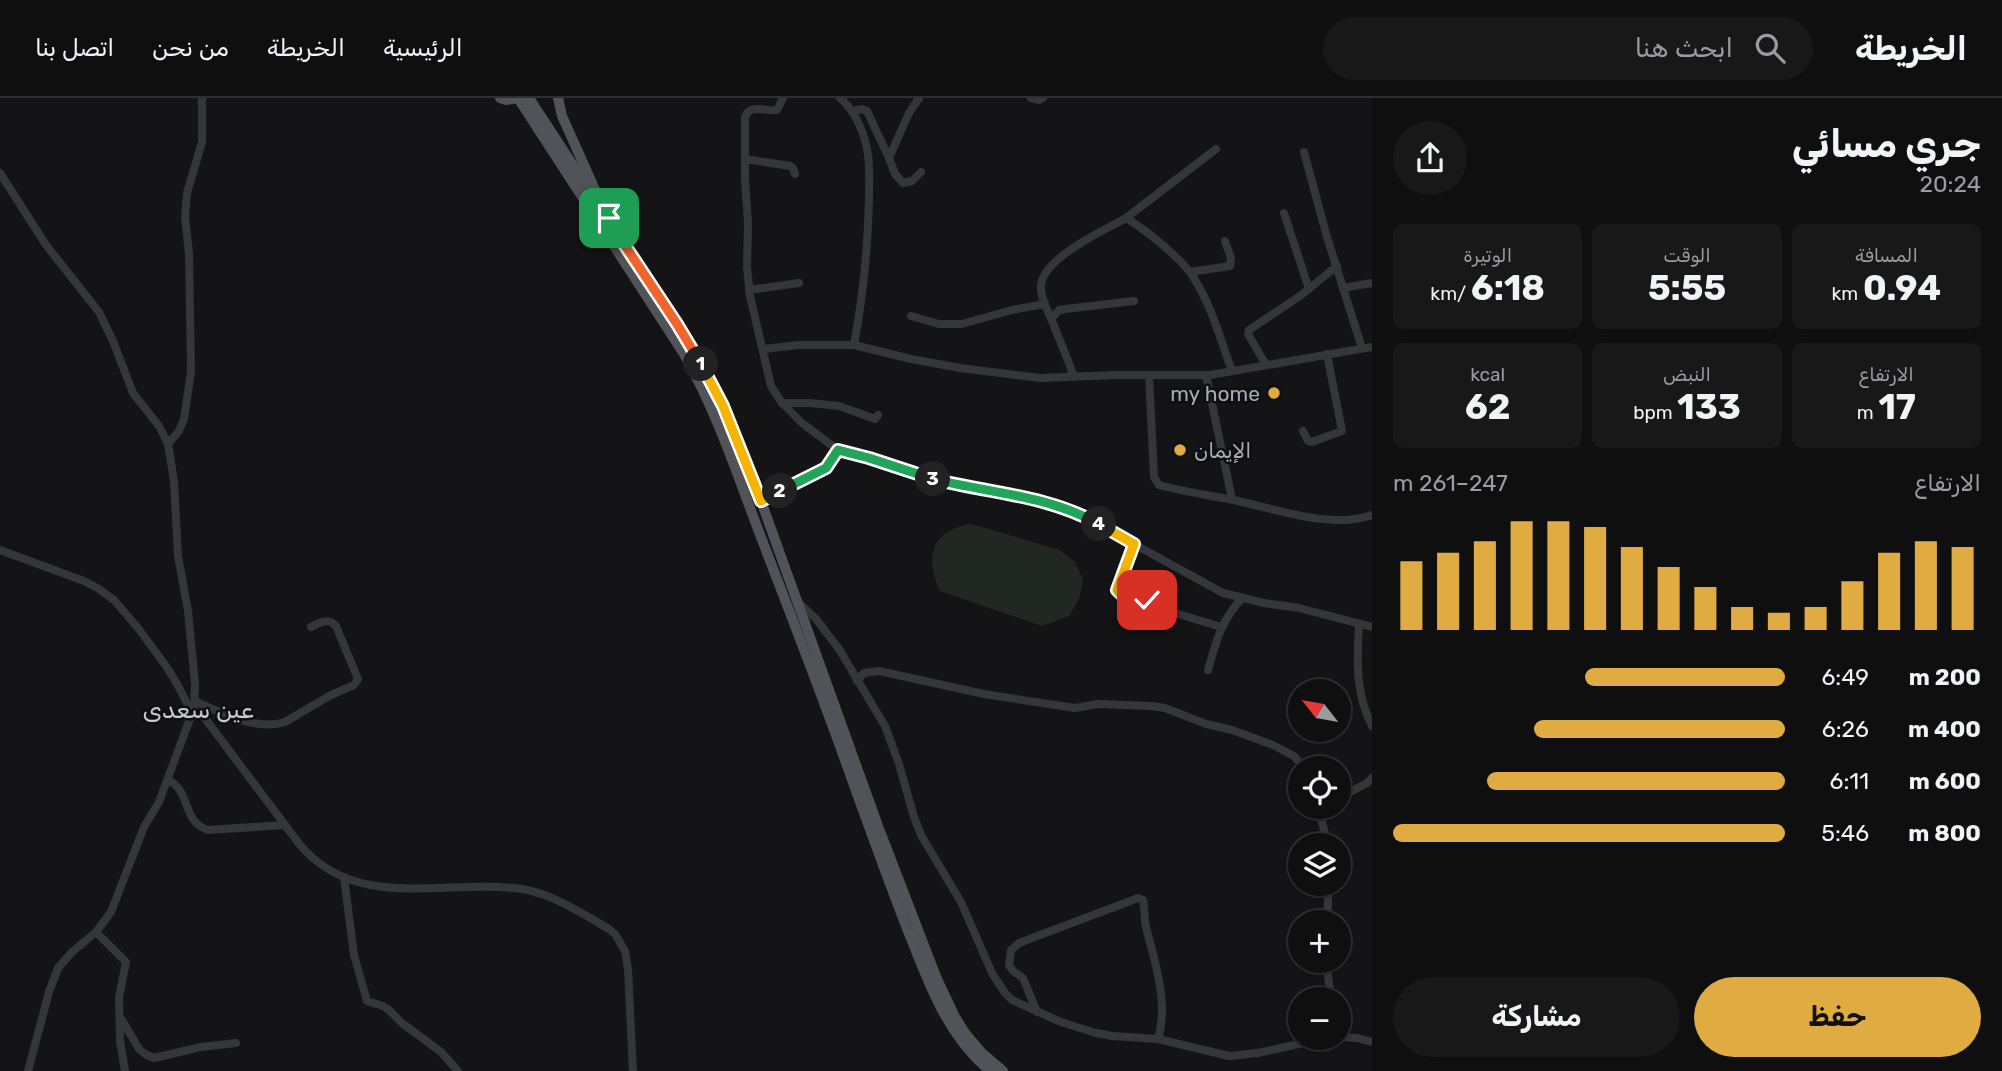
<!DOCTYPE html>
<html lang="ar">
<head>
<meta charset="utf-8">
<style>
  body { margin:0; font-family:Rubik,"Noto Naskh Arabic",sans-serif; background:#181819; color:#f1f3f6; direction:rtl; height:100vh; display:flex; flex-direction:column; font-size:26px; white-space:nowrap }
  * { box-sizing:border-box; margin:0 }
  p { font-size:23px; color:#9b9c9f }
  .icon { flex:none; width:38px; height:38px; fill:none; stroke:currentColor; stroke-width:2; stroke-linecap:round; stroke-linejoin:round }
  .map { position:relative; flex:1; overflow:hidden; direction:ltr }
  .side { display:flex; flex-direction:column; background:#0f0f10; width:630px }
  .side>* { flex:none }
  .needle { width:46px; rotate:301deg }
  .controls { position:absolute; left:1288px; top:581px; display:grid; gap:14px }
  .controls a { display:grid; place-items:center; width:63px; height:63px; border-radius:50%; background:#0f0f10; box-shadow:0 2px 5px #0004,0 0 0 2px #2f2f30; font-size:35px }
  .pin { position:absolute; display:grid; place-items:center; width:60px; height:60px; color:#fff; margin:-30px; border-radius:14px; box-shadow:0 4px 10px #0006 }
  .km { position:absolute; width:35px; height:35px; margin:-18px; border-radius:50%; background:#222; color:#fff; font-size:19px; line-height:35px; text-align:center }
  .round { display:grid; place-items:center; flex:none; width:74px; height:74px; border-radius:37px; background:#181819 }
  .summary { display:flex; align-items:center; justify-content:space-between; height:119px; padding:0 21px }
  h1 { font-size:38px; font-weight:700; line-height:52px }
  .metrics { display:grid; grid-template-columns:repeat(3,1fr); gap:10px; height:119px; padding:7px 21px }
  .metrics div { display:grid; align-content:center; border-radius:10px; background:#181819; text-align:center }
  .metrics b { font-size:35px; font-weight:700 }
  .metrics small { font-size:19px; font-weight:400 }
  .metrics p { font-size:19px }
  .chart { height:196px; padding:14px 21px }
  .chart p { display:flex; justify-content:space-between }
  .chart svg { width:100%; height:126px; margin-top:7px; stroke:#e0ac41; stroke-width:6 }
  .cta { display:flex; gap:14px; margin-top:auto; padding:14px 21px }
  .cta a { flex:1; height:80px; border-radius:42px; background:#e0ac41; color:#111; font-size:28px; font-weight:700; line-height:80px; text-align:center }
  .cta a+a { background:#181819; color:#f1f3f6 }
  ul { padding:0 21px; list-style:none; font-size:23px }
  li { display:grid; grid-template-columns:112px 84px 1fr; align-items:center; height:52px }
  li i { height:18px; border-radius:9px; background:#e0ac41 }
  header { display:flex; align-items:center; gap:42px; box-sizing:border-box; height:98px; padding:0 35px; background:#0f0f10; border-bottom:2px solid #2f2f30 }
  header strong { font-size:33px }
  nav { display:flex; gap:38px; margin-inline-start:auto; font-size:24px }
  .search { width:490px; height:63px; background:#181819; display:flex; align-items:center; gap:18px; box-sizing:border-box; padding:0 24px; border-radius:38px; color:#9b9c9f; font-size:26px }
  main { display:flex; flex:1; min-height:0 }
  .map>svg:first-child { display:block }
  .green { fill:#212821 }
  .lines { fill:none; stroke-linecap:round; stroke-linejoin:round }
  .minor { stroke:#35363a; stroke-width:8 }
  .major { stroke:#525359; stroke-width:10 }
  .split-1-casing { stroke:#fff; stroke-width:14 }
  .split-2-casing { stroke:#fff; stroke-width:14 }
  .split-3-casing { stroke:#fff; stroke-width:14 }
  .split-4-casing { stroke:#fff; stroke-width:14 }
  .split-5-casing { stroke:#fff; stroke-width:14 }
  .split-1 { stroke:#f0652b; stroke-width:9 }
  .split-2 { stroke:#f5b400; stroke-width:9 }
  .split-3 { stroke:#22a559; stroke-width:9 }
  .split-4 { stroke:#22a559; stroke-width:9 }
  .split-5 { stroke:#f5b400; stroke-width:9 }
  .poi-dot { fill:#e0ac41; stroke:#0f0f11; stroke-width:2.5 }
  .labels { text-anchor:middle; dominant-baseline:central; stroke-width:5; stroke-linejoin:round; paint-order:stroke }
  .poi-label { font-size:21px; fill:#a7abb5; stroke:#0f0f11; text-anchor:end }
  .quarter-label { font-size:24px; fill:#c8cad1; stroke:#0f0f11 }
</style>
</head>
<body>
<header>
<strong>الخريطة</strong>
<div class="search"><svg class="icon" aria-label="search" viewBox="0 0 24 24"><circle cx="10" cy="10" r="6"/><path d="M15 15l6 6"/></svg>ابحث هنا</div>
<nav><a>الرئيسية</a><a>الخريطة</a><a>من نحن</a><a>اتصل بنا</a></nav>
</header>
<main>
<section class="side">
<div class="summary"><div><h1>جري مسائي</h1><p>20:24</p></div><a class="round"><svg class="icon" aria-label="share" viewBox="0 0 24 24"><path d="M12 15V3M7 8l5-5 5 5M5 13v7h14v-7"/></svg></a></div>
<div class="metrics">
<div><p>المسافة</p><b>0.94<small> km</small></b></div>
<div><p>الوقت</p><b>5:55</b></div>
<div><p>الوتيرة</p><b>6:18<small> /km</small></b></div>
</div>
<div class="metrics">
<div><p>الارتفاع</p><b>17<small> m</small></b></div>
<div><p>النبض</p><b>133<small> bpm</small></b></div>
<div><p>kcal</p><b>62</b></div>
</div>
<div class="chart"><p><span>الارتفاع</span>247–261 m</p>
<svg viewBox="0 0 160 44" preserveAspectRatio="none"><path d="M5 44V20M15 44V17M25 44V13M35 44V6M45 44V6M55 44V8M65 44V15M75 44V22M85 44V29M95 44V36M105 44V38M115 44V36M125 44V27M135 44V17M145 44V13M155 44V15"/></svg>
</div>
<ul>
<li><b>200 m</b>6:49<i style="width:51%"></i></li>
<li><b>400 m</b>6:26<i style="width:64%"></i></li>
<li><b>600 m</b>6:11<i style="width:76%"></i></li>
<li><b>800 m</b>5:46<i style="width:100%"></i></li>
</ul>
<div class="cta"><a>حفظ</a><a>مشاركة</a></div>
</section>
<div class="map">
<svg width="1372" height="973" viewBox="0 0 1372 973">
  <rect width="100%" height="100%" fill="#141416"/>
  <path class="green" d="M972,426l88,26 15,12 8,18 -4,19 -10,17 -27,10 -102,-35c-16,-34 -9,-61 32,-67z"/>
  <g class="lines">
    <g class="minor">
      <path d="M783,0l-6,12c-12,2 -27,-7 -32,7v62l3,45 -1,43 3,29 21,90 11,17 20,20 36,27 31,8 63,21 24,6 79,14 35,10 153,84 41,10 35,5 73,19"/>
      <path d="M840,0c16,13 25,37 28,57 2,14 1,30 1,44 -1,49 -6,97 -15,146"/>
      <polyline points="1031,0 1039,2 1043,0"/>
      <polyline points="853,13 862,11 867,13 889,60 909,15 919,0"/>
      <path d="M1216,51l-90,69c20,12 58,42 69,62 17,27 26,61 37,91"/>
      <polyline points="1304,54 1327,139 1362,250"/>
      <polyline points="889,60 895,76 903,85 912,83 921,74"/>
      <polyline points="745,61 790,68 793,70 795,76"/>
      <polyline points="0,75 46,147 99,214 113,243 133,295 159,328 168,346 174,383 178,458 188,513 195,586 194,610 159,704 144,729 111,814 96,834 72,854 58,870 49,894 28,973"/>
      <polyline points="1284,115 1309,191"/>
      <polyline points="1190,174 1230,168 1231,160 1225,143"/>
      <polyline points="1343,190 1372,185"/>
      <polyline points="749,192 799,185"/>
      <polyline points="911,218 939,226 962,226 1012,212 1045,206"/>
      <polyline points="1051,221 1059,212 1065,211 1134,203"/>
      <polyline points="764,251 798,247 854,247 911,261 960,270 1040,280 1115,277 1210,277 1372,249"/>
      <polyline points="1266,267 1248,236 1249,232 1300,198 1337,168"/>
      <path d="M1149,277l5,102 5,8c25,7 50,10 74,15 39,8 100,30 139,15"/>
      <polyline points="1206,277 1232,401"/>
      <path d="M1074,279c-6,-17 -13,-34 -20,-51 -4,-12 -12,-24 -13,-36 -4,-30 64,-60 85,-72"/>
      <polyline points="782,305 810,305 839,308 875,321 878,317"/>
      <polyline points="1303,333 1308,343 1312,344 1342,333 1327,256"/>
      <polyline points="168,346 179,333 184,321 191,274 189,156 185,119 187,95 202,44 202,0"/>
      <polyline points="761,403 826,370 838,352"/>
      <polyline points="1134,446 1117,489 1118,494 1147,502 1175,515 1221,529"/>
      <path d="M0,452l84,31 15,8 15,11 24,28 28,38 10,16 16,31 12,4 96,128c58,68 146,33 222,44 31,5 61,25 87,40l6,5 10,17 3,18 5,102"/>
      <polyline points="799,505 816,521 839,551 885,628 899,666 914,719 921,737 961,804 992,875 1005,895 1012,902 1061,924 1096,935 1112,938 1158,941 1229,958 1258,955 1326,940"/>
      <path d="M1359,526c-2,37 -4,68 13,102"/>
      <path d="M1208,572c9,-31 12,-47 34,-72"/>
      <polyline points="857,583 864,575 879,573 984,596 1075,610 1097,606 1152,608 1165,610 1206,626 1232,632 1273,647 1294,658 1304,670"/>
      <path d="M195,603c26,12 61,30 90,21l46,-27 23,-10 4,-6 -22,-53c-8,-9 -16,-3 -25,1"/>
      <path d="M168,682c24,12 13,41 40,50l77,-5"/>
      <polyline points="1339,700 1367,685 1372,680"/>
      <polyline points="1318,709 1328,747"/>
      <polyline points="344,779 354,857 367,903 383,908 389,912 402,925 441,954 458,973"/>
      <polyline points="1324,824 1328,809 1328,786"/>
      <polyline points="96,834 126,864 119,900 120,943 125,973"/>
      <polyline points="1326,863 1331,901"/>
      <path d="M1037,914l-14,-34 -10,-7 -4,-6 2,-15 8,-7 119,-45 5,2c2,9 1,18 3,27 9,36 23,76 12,112"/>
      <polyline points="122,922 139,951 145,956 154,960 201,949 236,945"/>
      <polyline points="1339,939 1357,940 1372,944"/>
    </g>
    <g class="major">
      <polyline points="500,0 506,2 519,0"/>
      <path d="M518,0l166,256c31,55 50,111 72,170 32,84 65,168 95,253 18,50 36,100 55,149 21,52 39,108 84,145"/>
      <polyline points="529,0 677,226 719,300 761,403 878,728 937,881 954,917 965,935 981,954 1003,973"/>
      <polyline points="558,0 562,18 597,96"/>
    </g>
  </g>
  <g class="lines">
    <defs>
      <polyline id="split-1" points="609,120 614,131 677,226 701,266"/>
      <polyline id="split-2" points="701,266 723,308 761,403 780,393"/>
      <polyline id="split-3" points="780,393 826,370 838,352 869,360 933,381"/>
      <path id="split-4" d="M933,381c56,14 114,16 166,45"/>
      <polyline id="split-5" points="1099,426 1134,446 1117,492 1121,496 1147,502"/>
    </defs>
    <use href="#split-1" class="split-1-casing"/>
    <use href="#split-2" class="split-2-casing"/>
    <use href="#split-3" class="split-3-casing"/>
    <use href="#split-4" class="split-4-casing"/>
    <use href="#split-5" class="split-5-casing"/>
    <use href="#split-1" class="split-1"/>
    <use href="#split-2" class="split-2"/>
    <use href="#split-3" class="split-3"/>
    <use href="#split-4" class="split-4"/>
    <use href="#split-5" class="split-5"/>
  </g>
  <g class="poi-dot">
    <circle cx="1274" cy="295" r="7"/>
    <circle cx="1180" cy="352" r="7"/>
  </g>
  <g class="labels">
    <g class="poi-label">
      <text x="1260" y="295">my home</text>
      <text x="1194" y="352" text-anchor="start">الإيمان</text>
    </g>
    <g class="quarter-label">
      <text x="198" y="612">عين سعدى</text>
    </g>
  </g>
</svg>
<div class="controls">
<a><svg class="needle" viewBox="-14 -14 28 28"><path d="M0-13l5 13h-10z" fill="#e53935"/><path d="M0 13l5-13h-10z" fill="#9b9c9f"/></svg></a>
<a><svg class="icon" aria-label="locate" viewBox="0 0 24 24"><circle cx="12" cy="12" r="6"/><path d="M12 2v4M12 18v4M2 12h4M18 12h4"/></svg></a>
<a><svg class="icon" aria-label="layers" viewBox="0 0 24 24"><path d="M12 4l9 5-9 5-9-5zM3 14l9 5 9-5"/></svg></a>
<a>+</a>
<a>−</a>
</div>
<div class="pin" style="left:609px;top:120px;background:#1e9e55"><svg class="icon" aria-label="arrive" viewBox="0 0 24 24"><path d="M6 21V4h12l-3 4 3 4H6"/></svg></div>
<div class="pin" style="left:1147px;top:502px;background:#d93025"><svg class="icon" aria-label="check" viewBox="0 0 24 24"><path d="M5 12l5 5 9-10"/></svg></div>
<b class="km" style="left:701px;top:266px">1</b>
<b class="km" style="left:780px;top:393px">2</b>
<b class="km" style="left:933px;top:381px">3</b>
<b class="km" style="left:1099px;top:426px">4</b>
</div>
</main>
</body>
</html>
